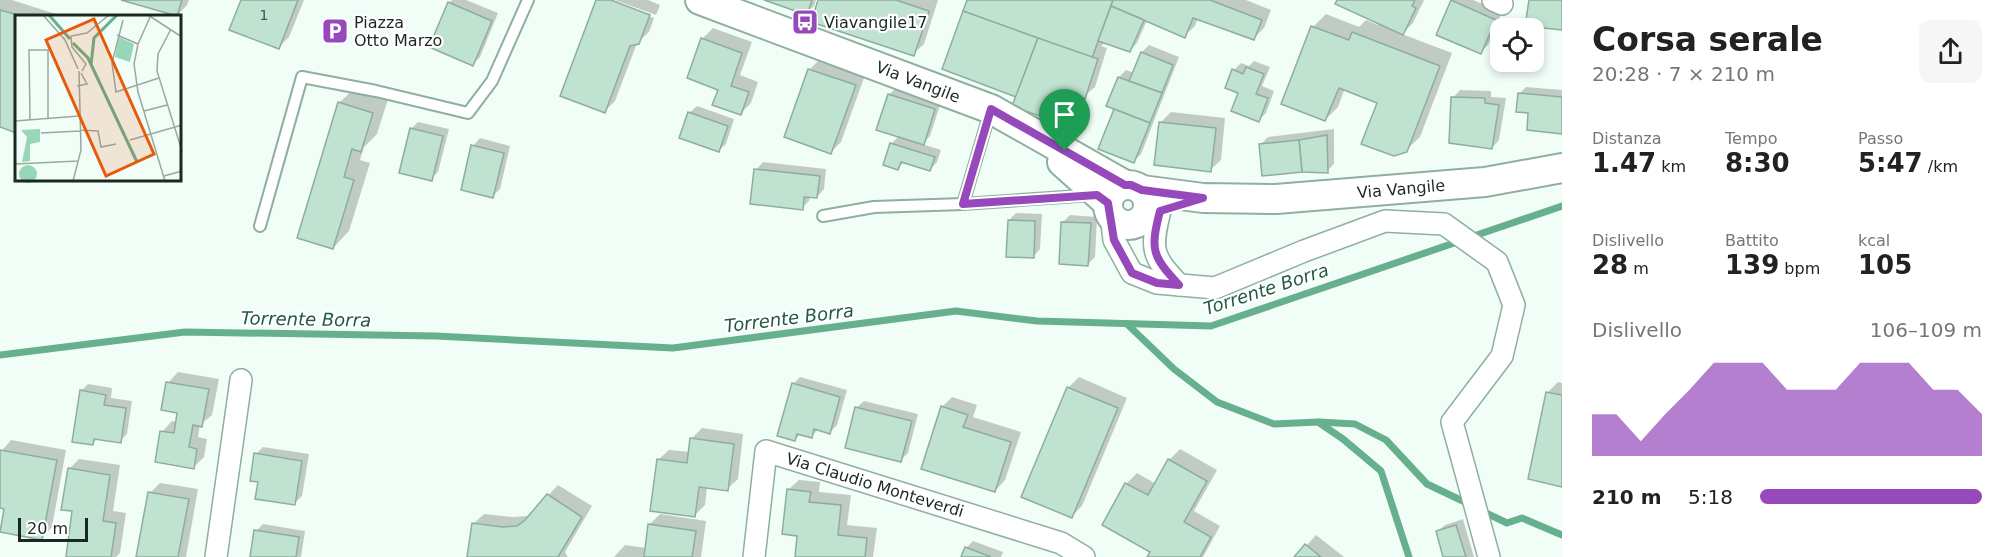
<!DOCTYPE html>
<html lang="it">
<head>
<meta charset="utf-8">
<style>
  body { margin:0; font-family:"DejaVu Sans",sans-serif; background:#f6f6f6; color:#222; height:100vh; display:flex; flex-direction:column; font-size:22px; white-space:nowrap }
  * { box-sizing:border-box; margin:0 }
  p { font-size:20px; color:#767676 }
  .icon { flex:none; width:33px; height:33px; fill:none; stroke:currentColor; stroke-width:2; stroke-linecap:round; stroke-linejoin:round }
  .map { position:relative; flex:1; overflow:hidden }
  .sheet { display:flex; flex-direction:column; background:#fff; width:450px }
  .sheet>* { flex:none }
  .buttons { position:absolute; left:1490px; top:18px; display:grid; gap:12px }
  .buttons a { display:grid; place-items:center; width:54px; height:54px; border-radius:12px; background:#fff; box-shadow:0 3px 9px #0003; font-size:30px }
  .scale { position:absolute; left:18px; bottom:15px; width:70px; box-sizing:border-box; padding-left:6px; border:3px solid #1b2822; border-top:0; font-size:16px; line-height:21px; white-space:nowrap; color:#1b2822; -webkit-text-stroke:4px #fff; paint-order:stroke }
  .pin { position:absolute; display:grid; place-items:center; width:51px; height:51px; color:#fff; margin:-62px -26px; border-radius:50% 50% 50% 0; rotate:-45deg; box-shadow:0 0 6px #0007 }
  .pin .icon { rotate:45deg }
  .round { display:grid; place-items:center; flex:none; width:63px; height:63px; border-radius:12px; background:#f6f6f6 }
  .summary { display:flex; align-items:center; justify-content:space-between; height:102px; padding:0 30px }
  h1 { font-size:33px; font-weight:600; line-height:45px }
  .figures { display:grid; grid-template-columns:repeat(3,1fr); gap:9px; height:102px; padding:6px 30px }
  .figures div { display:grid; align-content:center }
  .figures b { font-size:26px; font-weight:600 }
  .figures small { font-size:16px; font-weight:400 }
  .figures p { font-size:16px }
  .chart { height:168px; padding:12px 30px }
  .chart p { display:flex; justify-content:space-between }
  .chart svg { width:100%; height:108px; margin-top:6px; fill:#9549ba; opacity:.7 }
  ul { padding:0 30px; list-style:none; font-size:20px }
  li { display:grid; grid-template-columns:96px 72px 1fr; align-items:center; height:45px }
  li i { height:15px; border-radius:8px; background:#9549ba }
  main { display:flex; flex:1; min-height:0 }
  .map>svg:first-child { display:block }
  .shadow { fill:#0003 }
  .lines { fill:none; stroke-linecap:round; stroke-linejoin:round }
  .stream { stroke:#66b08e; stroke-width:7 }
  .building { fill:#c0e2d0; stroke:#8eae9d; stroke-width:1.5 }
  .lane-casing { stroke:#8faf9f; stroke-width:14 }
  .street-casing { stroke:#8faf9f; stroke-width:24 }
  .secondary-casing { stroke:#8faf9f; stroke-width:32 }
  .lane { stroke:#fff; stroke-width:10 }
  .street { stroke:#fff; stroke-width:21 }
  .secondary { stroke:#fff; stroke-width:28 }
  .route-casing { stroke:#fff; stroke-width:12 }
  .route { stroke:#9549ba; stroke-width:8 }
  .labels { text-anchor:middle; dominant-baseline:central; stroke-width:4.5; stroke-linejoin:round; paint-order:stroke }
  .number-label { font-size:14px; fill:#44564e }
  .poi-label { font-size:16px; fill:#1b2822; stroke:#fff; text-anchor:start }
  .street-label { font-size:16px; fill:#1b2822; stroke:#fff }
  .water-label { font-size:18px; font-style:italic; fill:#225b43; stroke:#fff }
  .inset-river { fill:none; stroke:#66b08e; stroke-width:3 }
  .inset-road { fill:none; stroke:#9ba8a2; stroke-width:1.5 }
  .view { fill:#e8590c; fill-opacity:0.15; stroke:#e8590c; stroke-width:3 }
  .inset-edge { fill:none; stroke:#1b2822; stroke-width:3 }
</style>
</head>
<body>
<main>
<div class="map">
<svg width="1562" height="557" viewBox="0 0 1562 557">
  <rect width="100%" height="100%" fill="#f1fef7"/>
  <g class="shadow">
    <polygon points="0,0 12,0 62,16 16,16 16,131 0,126"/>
    <polygon points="128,0 189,0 187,5 177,16"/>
    <polygon points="242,0 304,0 289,37 279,47"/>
    <polygon points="452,0 466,0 498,13 480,57 473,64 449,3"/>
    <polygon points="598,0 607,0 654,18 649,32 637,43 615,101 605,111"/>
    <polygon points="615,0 648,0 660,5 656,15"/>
    <polygon points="769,0 816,0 814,6 806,13"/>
    <polygon points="820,0 938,0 924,44 913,54"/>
    <polygon points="968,0 1246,0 1271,10 1264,28 1253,39 1198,18 1195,26 1184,36 1147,20 1137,43 1130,50 1105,43 1101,46 1107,48 1095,87 1083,97 1078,114 1068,124 1018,96"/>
    <polygon points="1339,0 1424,0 1413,23 1402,34 1452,53 1420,137 1406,150 1379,102 1345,88 1338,107 1325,120 1283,103 1313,27 1326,14 1359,27 1366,20 1378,25 1379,22"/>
    <polygon points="1453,0 1473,0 1502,12 1488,45 1481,52 1452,1"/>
    <polygon points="713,28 752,42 740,75 758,82 751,103 740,114 720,89 688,77 703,38"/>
    <polygon points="1149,45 1179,57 1141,154 1134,161 1116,108 1108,105 1119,77 1126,70 1134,73 1142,52"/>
    <polygon points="820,59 865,75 841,142 831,152 786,136 810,69"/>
    <polygon points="1254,61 1270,67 1262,86 1274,91 1266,113 1259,120 1240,92 1234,70 1241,63 1249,66"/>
    <polygon points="356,87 389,96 377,134 364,147 360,160 370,163 349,231 333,248 339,103"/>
    <polygon points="1526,87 1562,90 1562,132 1530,112 1519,94"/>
    <polygon points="896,88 941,102 930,136 922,144 941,150 937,162 930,170 904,162 898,168 891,144 899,136 889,95"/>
    <polygon points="1460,90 1491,91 1491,97 1506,98 1499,140 1492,148 1453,98"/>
    <polygon points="697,106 734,119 726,144 718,151 689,113"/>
    <polygon points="1171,112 1225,118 1221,160 1210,170 1160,123"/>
    <polygon points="418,122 449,129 438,172 431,179 411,129"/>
    <polygon points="1334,129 1334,164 1327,171 1302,171 1261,144 1268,137"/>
    <polygon points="480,138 510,146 500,189 493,196 473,146"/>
    <polygon points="763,162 826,169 824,189 817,197 810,196 809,201 802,208 756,170"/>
    <polygon points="1016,213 1042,214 1040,249 1033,257 1009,220"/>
    <polygon points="1070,215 1097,217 1095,257 1088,264 1063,222"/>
    <polygon points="178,372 219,379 212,415 200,425 198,437 207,439 204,457 194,467 162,432 172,421 177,422 179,411 168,383"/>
    <polygon points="800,377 847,390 837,425 830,432 819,429 811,436 801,433 795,440 793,384"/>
    <polygon points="1079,377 1127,398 1082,506 1072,516 1068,388"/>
    <polygon points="1558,382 1562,383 1562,485 1548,392"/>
    <polygon points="88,384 112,388 111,398 132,401 127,434 120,441 98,438 92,444 81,391"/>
    <polygon points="952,397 977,405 973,417 1021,432 1005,480 995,491 942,407"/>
    <polygon points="864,401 918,414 908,453 901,460 856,408"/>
    <polygon points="702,428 743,434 738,479 727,489 707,487 705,505 694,516 658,460 669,450 690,452 691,439"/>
    <polygon points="11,440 66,450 52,527 42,538 6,508 0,507 0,453"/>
    <polygon points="263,447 309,454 302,496 295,503 260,481 256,454"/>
    <polygon points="1180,449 1217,470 1194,511 1220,526 1203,557 1149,557 1152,551 1126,484 1137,473 1156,484 1169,460"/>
    <polygon points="79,459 120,465 113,511 126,513 120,553 116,557 67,557 74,510 69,469"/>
    <polygon points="799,480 820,482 819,492 851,495 847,525 877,528 873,557 796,557 799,535 788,490"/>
    <polygon points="160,483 198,489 186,557 138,557 150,493"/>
    <polygon points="558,485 592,506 565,552 568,557 469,557 473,524 484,514 513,517 529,516"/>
    <polygon points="660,514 706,521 701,557 614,557 625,545 646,548 649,525"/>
    <polygon points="1463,519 1474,557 1445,557 1437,532 1445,525"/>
    <polygon points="263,524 305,531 301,557 251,557 256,531"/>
    <polygon points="1316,535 1344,557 1296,557"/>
    <polygon points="973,541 1003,552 1001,557 963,557 966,548"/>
  </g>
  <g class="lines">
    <g class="stream">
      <polyline points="1471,237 1562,206"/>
      <polyline points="1127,324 1174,369 1217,402 1274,424 1318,422 1343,439 1381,471 1409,557"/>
      <polyline points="0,355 185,332 436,336 673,348 956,311 1037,321 1211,326 1460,241"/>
      <polyline points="1319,422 1355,424 1386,440 1427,484 1469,504"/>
      <polyline points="1482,511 1507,523 1522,518 1562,535"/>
    </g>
  </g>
  <g class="building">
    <polygon points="121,0 182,0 177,16"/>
    <polygon points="241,0 298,0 279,49 229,30"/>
    <polygon points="596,0 611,0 650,15 639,44 630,46 605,113 560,96"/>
    <polygon points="764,0 812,0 807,15"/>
    <polygon points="818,0 896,0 929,11 914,56 811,22"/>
    <polygon points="967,0 1113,0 1092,58 963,11"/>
    <polygon points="1113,0 1210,0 1262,20 1254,40 1193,18 1185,38 1111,6"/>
    <polygon points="1337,0 1415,0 1412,6 1416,8 1403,35 1335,4"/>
    <polygon points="1451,0 1496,20 1481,54 1436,35"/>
    <polygon points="1529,0 1562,0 1562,30 1525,26"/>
    <polygon points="448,2 492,21 473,66 429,47"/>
    <polygon points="1111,6 1144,20 1130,52 1098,41"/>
    <polygon points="0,10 21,16 16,16 16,133 0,127"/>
    <polygon points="963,11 1038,38 1016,97 942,69"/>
    <polygon points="1311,26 1349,40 1352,32 1440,66 1407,152 1394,156 1361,144 1377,103 1339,88 1325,121 1281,104"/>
    <polygon points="701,38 742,53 731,86 749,92 741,115 712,105 718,90 687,78"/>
    <polygon points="1038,38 1098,59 1085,99 1077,96 1068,126 1012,106"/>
    <polygon points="1141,52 1173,65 1162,93 1129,81"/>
    <polygon points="1246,67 1264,74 1256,94 1268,98 1259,122 1231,111 1238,93 1225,88 1232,69 1243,74"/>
    <polygon points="808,69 856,85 831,154 784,137"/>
    <polygon points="1118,77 1162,93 1150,123 1106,106"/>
    <polygon points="1518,93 1562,97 1562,134 1527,130 1528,113 1516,112"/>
    <polygon points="888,94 935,109 924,145 876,130"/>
    <polygon points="1451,97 1485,98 1485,103 1499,105 1492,149 1449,143"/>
    <polygon points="338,102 373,113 361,152 352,149 344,177 354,180 333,249 297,238"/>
    <polygon points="1114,109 1150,123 1134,163 1098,149"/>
    <polygon points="688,112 728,126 719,152 679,138"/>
    <polygon points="1159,122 1216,128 1211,172 1154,165"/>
    <polygon points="410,128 443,136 432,181 399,173"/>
    <polygon points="1327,135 1328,173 1302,172 1299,140"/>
    <polygon points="1299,140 1302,172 1262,176 1259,144"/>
    <polygon points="890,143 935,157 930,171 901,162 898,170 883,165"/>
    <polygon points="471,145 504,153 493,198 461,190"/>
    <polygon points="754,169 820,176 817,198 804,197 803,210 750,204"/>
    <polygon points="1008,220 1035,221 1034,258 1006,257"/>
    <polygon points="1061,222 1091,223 1088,266 1059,264"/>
    <polygon points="166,382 209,389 202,427 193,425 189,447 197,449 194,469 155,462 160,431 174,433 177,413 161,410"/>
    <polygon points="792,383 840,397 830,434 814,429 812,438 797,434 795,441 777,436"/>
    <polygon points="1067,387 1118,408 1072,518 1021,497"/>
    <polygon points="80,390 106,395 104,405 126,408 121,443 94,439 93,445 72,442"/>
    <polygon points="1546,392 1562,395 1562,487 1528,479"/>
    <polygon points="941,406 968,415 963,427 1011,442 995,492 921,469"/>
    <polygon points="855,407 912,421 901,462 845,448"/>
    <polygon points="690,438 734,444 728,491 699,487 695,517 650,511 657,459 687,463"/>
    <polygon points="0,450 57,460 42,540 0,532 4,509 0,508"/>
    <polygon points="254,453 302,461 295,505 255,499 258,482 250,481"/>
    <polygon points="1168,459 1207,481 1184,522 1211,537 1200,557 1147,557 1150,552 1102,525 1125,483 1148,495"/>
    <polygon points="68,468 110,475 103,521 116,523 111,557 66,557 72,511 61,510"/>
    <polygon points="787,489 811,492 809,502 841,505 838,535 867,538 865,557 795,557 797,536 782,534"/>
    <polygon points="148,492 189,499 178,557 136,557"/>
    <polygon points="547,494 582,517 558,557 467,557 472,523 502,527 517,526 525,520"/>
    <polygon points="648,524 696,531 692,557 644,557"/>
    <polygon points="1456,525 1466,557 1443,557 1436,531"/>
    <polygon points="254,530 299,537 296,557 250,557"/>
    <polygon points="1305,544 1321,557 1294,557"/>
    <polygon points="965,547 991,557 961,557"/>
  </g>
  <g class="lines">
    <defs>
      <g id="lane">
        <polyline points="990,112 963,204 1093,195"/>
        <polyline points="823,216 874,207 963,204"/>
        <polyline points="260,226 302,77 376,91 468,113 492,81 528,0"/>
      </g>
      <g id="street">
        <polyline points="1493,0 1502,4"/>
        <path d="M1160,211c-10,39 -8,45 19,74"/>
        <polyline points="1111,216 1114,240 1132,273 1157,283 1215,288 1304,251 1385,221 1444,224 1497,262 1514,305 1502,356 1452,422 1489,557"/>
        <polyline points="216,557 241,380"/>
        <polyline points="754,557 766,451 1061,543 1084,557"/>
      </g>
      <g id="secondary">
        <polyline points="700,0 991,109 1125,185"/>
        <polyline points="1062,162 1108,203"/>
        <circle cx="1128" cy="205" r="20"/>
        <polyline points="1142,190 1203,198 1276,199 1485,182 1562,168"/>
      </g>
    </defs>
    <use href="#lane" class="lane-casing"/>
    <use href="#street" class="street-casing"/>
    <use href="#secondary" class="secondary-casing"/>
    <use href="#lane" class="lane"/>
    <use href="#street" class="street"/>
    <use href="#secondary" class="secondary"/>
  </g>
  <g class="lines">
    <defs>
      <path id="route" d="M991,109l134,76h6l11,5 61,8 -43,13c-10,39 -8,45 19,74l-22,-2 -25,-10 -18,-33 -6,-37 -11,-8 -134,9z"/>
    </defs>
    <use href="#route" class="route-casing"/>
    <use href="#route" class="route"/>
  </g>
  <defs>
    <symbol id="bus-square" viewBox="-11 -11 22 22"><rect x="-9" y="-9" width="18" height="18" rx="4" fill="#9549ba" stroke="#fff"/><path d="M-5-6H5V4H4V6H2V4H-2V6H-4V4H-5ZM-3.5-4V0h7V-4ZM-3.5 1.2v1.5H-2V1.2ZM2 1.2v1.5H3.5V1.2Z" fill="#fff"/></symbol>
    <symbol id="parking-square" viewBox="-11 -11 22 22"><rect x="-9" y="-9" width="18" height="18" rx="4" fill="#9549ba" stroke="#fff"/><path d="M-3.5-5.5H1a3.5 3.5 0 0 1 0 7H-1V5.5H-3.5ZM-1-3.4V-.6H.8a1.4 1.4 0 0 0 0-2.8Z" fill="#fff"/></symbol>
  </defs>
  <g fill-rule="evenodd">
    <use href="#bus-square" x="790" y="7" width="30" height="30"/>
    <use href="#parking-square" x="320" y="16" width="30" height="30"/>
  </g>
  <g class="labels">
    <g class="number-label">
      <text x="264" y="15">1</text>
    </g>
    <g class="poi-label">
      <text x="354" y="22">Piazza<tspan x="354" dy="18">Otto Marzo</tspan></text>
      <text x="824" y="22">Viavangile17</text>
    </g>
    <g class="street-label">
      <text transform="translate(918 82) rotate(21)">Via Vangile</text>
      <text transform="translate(1401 189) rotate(-5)">Via Vangile</text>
      <text transform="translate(875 485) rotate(17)">Via Claudio Monteverdi</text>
    </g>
    <g class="water-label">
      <text transform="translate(1266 289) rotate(-18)">Torrente Borra</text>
      <text transform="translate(789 318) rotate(-7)">Torrente Borra</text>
      <text transform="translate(306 319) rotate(1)">Torrente Borra</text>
    </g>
  </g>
  <g transform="translate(15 15)">
    <rect width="166" height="166" fill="#f1fef7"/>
    <path d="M104,22l15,7 -4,18 -15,-5zM25,114v13l-10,2v17l-8,1 5,-25 -6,-7zM4 159a9 9 0 1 1 18 0a9 9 0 1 1-18 0Z" fill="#97d7b8"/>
    <path class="inset-river" d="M34,0l21,24M58,28l15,15 49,104M76,50l3,-27 23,-23"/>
    <path class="inset-road" d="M28,0l22,25 13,29M133,0l34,22M136,0l-13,29 -4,20 4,28 27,89M108,5l-11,43 4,29 43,-14M156,14l-13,25 -1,17 25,80M102,20l21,9M67,56l4,-7 -14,-17 -1,-11 16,-3 22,-18M62,71l10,-2 -6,-11M129,96l23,-6M15,105l-1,-70h19v69M0,106l64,-5M65,115l18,1 3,16 15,-3M26,118l39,-2M115,125l52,-15M0,149l64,-3M149,161l18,-5M58,166l8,-31 -2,-79"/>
    <path class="view" d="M79,4l60,135 -48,22 -60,-136z"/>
    <rect width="166" height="166" class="inset-edge"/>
  </g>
</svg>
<div class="buttons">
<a><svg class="icon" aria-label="locate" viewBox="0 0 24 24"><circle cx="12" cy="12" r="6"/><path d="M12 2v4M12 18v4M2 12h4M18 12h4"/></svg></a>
</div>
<div class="scale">20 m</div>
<div class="pin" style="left:1065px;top:151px;background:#1e9e55"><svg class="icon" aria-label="arrive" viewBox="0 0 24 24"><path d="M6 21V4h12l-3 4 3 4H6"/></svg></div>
</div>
<section class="sheet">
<div class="summary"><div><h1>Corsa serale</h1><p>20:28 · 7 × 210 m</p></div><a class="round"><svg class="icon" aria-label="share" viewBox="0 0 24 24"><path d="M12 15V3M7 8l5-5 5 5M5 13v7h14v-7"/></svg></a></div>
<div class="figures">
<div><p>Distanza</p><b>1.47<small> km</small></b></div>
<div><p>Tempo</p><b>8:30</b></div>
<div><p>Passo</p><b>5:47<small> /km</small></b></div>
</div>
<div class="figures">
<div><p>Dislivello</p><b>28<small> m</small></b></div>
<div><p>Battito</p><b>139<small> bpm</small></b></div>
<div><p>kcal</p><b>105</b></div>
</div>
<div class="chart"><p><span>Dislivello</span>106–109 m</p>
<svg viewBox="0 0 160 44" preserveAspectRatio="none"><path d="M0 44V27L10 27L20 38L30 27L40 17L50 6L60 6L70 6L80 17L90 17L100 17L110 6L120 6L130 6L140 17L150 17L160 27V44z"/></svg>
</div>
<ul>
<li><b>210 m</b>5:18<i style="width:100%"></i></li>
</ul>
</section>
</main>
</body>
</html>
